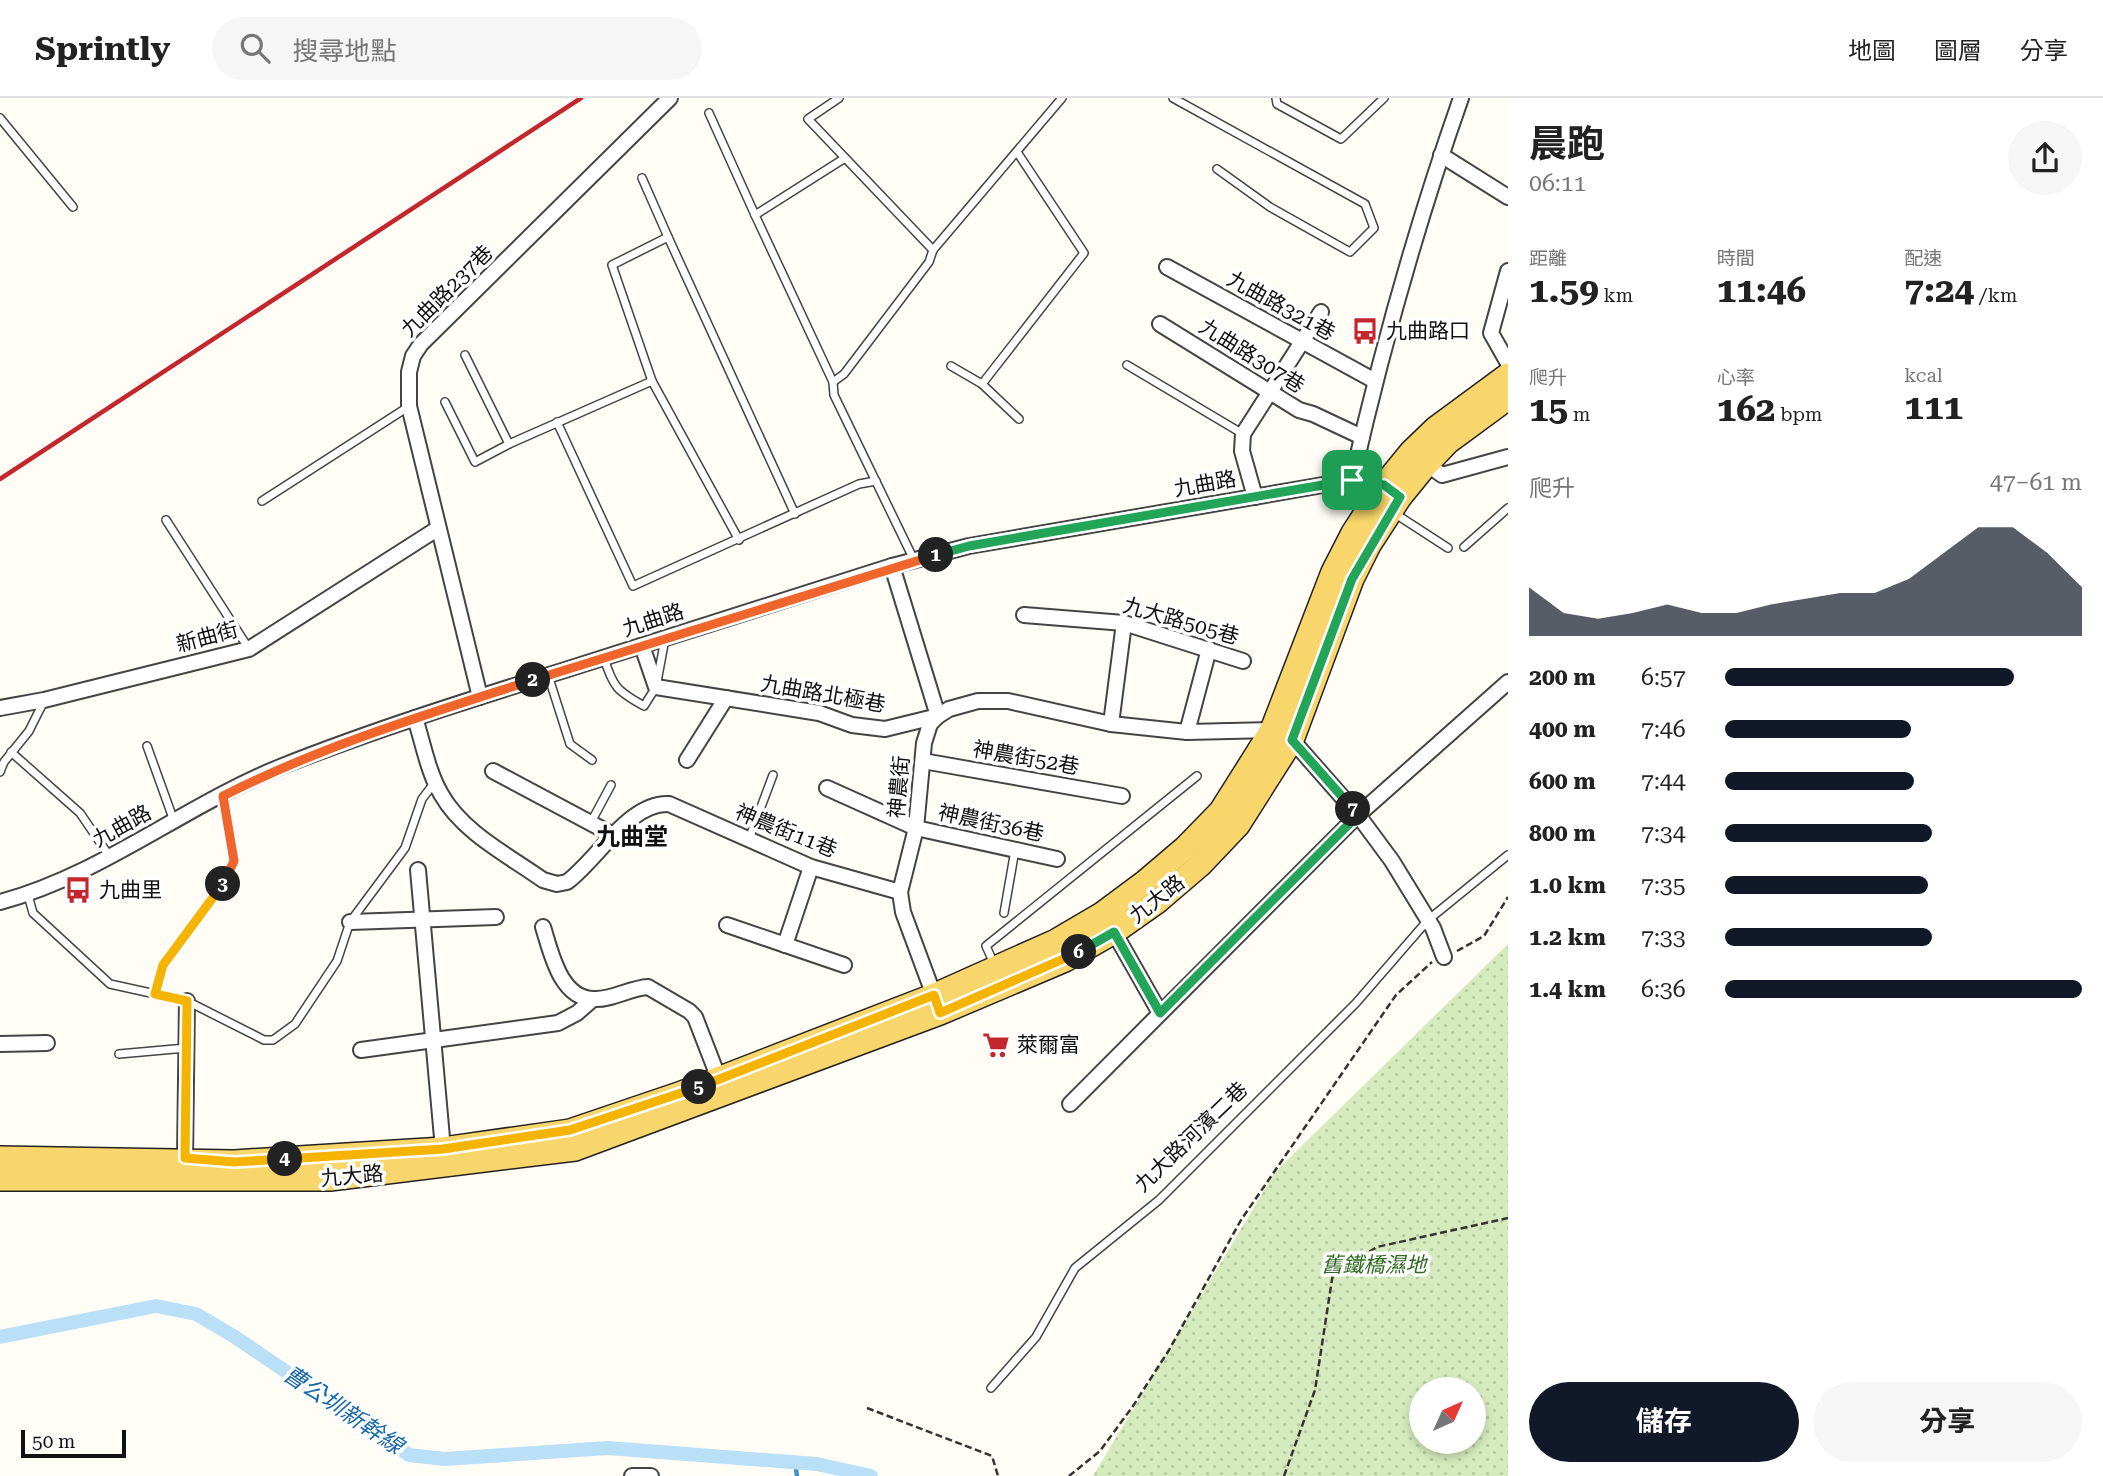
<!DOCTYPE html>
<html lang="zh-TW">
<head>
<meta charset="utf-8">
<style>
  body { margin:0; font-family:"Roboto Serif","Noto Sans TC",serif; background:#f6f6f6; color:#222; height:100vh; display:flex; flex-direction:column; font-size:26px; white-space:nowrap }
  * { box-sizing:border-box; margin:0 }
  p { font-size:23px; color:#767676 }
  .icon { flex:none; width:38px; height:38px; fill:none; stroke:currentColor; stroke-width:2; stroke-linecap:round; stroke-linejoin:round }
  .map { position:relative; flex:1; overflow:hidden }
  .panel { display:flex; flex-direction:column; background:#fff; width:595px }
  .panel>* { flex:none }
  .needle { width:46px; rotate:45deg }
  .tools { position:absolute; left:1409px; top:1279px; display:grid; gap:14px }
  .tools a { display:grid; place-items:center; width:77px; height:77px; border-radius:50%; background:#fff; box-shadow:0 4px 10px #0003; font-size:35px }
  .scale { position:absolute; left:21px; bottom:18px; width:105px; box-sizing:border-box; padding-left:7px; border:4px solid #111; border-top:0; font-size:19px; line-height:24px; white-space:nowrap; color:#111; -webkit-text-stroke:5px #fff; paint-order:stroke }
  .pin { position:absolute; display:grid; place-items:center; width:60px; height:60px; color:#fff; margin:-30px; border-radius:14px; box-shadow:0 4px 10px #0006 }
  .km { position:absolute; width:35px; height:35px; margin:-18px; border-radius:50%; background:#222; color:#fff; font-size:19px; line-height:35px; text-align:center }
  .round { display:grid; place-items:center; flex:none; width:74px; height:74px; border-radius:37px; background:#f6f6f6 }
  .head { display:flex; align-items:center; justify-content:space-between; height:119px; padding:0 21px }
  h1 { font-size:38px; font-weight:700; line-height:52px }
  .figures { display:grid; grid-template-columns:repeat(3,1fr); gap:10px; height:119px; padding:7px 21px }
  .figures div { display:grid; align-content:center }
  .figures b { font-size:35px; font-weight:700 }
  .figures small { font-size:19px; font-weight:400 }
  .figures p { font-size:19px }
  .chart { height:196px; padding:14px 21px }
  .chart p { display:flex; justify-content:space-between }
  .chart svg { width:100%; height:126px; margin-top:7px; fill:#111827; opacity:.7 }
  .action { display:flex; gap:14px; margin-top:auto; padding:14px 21px }
  .action a { flex:1; height:80px; border-radius:42px; background:#111827; color:#fff; font-size:28px; font-weight:700; line-height:80px; text-align:center }
  .action a+a { background:#f6f6f6; color:#222 }
  ul { padding:0 21px; list-style:none; font-size:23px }
  li { display:grid; grid-template-columns:112px 84px 1fr; align-items:center; height:52px }
  li i { height:18px; border-radius:9px; background:#111827 }
  header { display:flex; align-items:center; gap:42px; box-sizing:border-box; height:98px; padding:0 35px; background:#fff; border-bottom:2px solid #e0e0e0 }
  header strong { font-size:33px }
  nav { display:flex; gap:38px; margin-inline-start:auto; font-size:24px }
  .search { width:490px; height:63px; background:#f6f6f6; display:flex; align-items:center; gap:18px; box-sizing:border-box; padding:0 24px; border-radius:38px; color:#767676; font-size:26px }
  main { display:flex; flex:1; min-height:0 }
  .map>svg:first-child { display:block }
  .park { fill:url(#park-dots); fill-rule:evenodd }
  .lines { fill:none; stroke-linecap:round; stroke-linejoin:round }
  .stream { stroke:#3f96cf; stroke-width:4.5 }
  .canal { stroke:#b9e0f7; stroke-width:14 }
  .service-casing { stroke:#444; stroke-width:10 }
  .minor-casing { stroke:#444; stroke-width:18 }
  .primary-casing { stroke:#222; stroke-width:26 }
  .path { stroke:#333; stroke-width:2.5; stroke-dasharray:7 3.5; stroke-linecap:butt }
  .service { stroke:#fff; stroke-width:7 }
  .minor { stroke:#fff; stroke-width:14 }
  .primary { stroke:#f9d66b; stroke-width:23 }
  .rail { stroke:#c4262e; stroke-width:4.5 }
  .split-1-casing { stroke:#fff; stroke-width:14 }
  .split-2-casing { stroke:#fff; stroke-width:14 }
  .split-3-casing { stroke:#fff; stroke-width:14 }
  .split-4-casing { stroke:#fff; stroke-width:14 }
  .split-5-casing { stroke:#fff; stroke-width:14 }
  .split-6-casing { stroke:#fff; stroke-width:14 }
  .split-7-casing { stroke:#fff; stroke-width:14 }
  .split-8-casing { stroke:#fff; stroke-width:14 }
  .split-1 { stroke:#22a559; stroke-width:9 }
  .split-2 { stroke:#f0652b; stroke-width:9 }
  .split-3 { stroke:#f0652b; stroke-width:9 }
  .split-4 { stroke:#f5b400; stroke-width:9 }
  .split-5 { stroke:#f5b400; stroke-width:9 }
  .split-6 { stroke:#f5b400; stroke-width:9 }
  .split-7 { stroke:#22a559; stroke-width:9 }
  .split-8 { stroke:#22a559; stroke-width:9 }
  .labels { text-anchor:middle; dominant-baseline:central; stroke-width:7; stroke-linejoin:round; paint-order:stroke }
  .street-label { font-size:21px; fill:#111; stroke:#fff }
  .poi-label { font-size:21px; fill:#111; stroke:#fff; text-anchor:start }
  .park-label { font-size:21px; font-style:italic; fill:#2f6b1f; stroke:#fff }
  .water-label { font-size:23px; font-style:italic; fill:#1768a6; stroke:#fff }
  .quarter-label { font-size:24px; font-weight:bold; fill:#111; stroke:#fff }
</style>
</head>
<body>
<header>
<strong>Sprintly</strong>
<div class="search"><svg class="icon" aria-label="search" viewBox="0 0 24 24"><circle cx="10" cy="10" r="6"/><path d="M15 15l6 6"/></svg>搜尋地點</div>
<nav><a>地圖</a><a>圖層</a><a>分享</a></nav>
</header>
<main>
<div class="map">
<svg width="1508" height="1378" viewBox="0 0 1508 1378">
  <defs>
    <pattern id="park-dots" width="8" height="8" patternUnits="userSpaceOnUse" patternTransform="scale(1.75)"><rect width="8" height="8" fill="#d5ebbd"/><path d="M2 2h.1M6 6h.1" fill="none" stroke="#b6c8a1" stroke-width="1.8" stroke-linecap="round"/></pattern>
  </defs>
  <rect width="100%" height="100%" fill="#fffdf5"/>
  <path class="park" d="M1508,846v532h-415l182,-304zM1421,1292h53v52h-53z"/>
  <g class="lines">
    <polyline class="stream" points="795,1364 797,1378"/>
    <polyline class="canal" points="0,1239 156,1208 196,1216 235,1239 409,1357 445,1361 608,1350 817,1366 871,1378"/>
    <defs>
      <g id="service">
        <polyline points="839,0 808,21 933,152"/>
        <polyline points="1173,0 1365,106 1374,130 1350,154 1270,109 1217,71"/>
        <polyline points="1276,0 1277,6 1341,41 1384,0"/>
        <polyline points="709,15 755,117 845,60"/>
        <polyline points="0,20 73,109"/>
        <polyline points="642,80 668,139"/>
        <polyline points="755,117 833,284 834,297 914,462"/>
        <polyline points="465,257 509,346 652,283 739,442"/>
        <polyline points="1127,267 1243,336"/>
        <polyline points="951,268 982,286 1084,155 1017,54"/>
        <polyline points="652,283 612,167 668,139 795,416"/>
        <polyline points="833,284 844,276 929,164 933,152 1062,0"/>
        <polyline points="982,286 1019,321"/>
        <polyline points="445,304 475,364 509,346"/>
        <polyline points="557,324 633,488 859,386 876,383"/>
        <polyline points="262,403 408,309"/>
        <polyline points="1394,415 1448,450"/>
        <polyline points="166,422 249,551"/>
        <polyline points="1464,449 1508,410"/>
        <path d="M604,560c9,29 13,33 40,48l12,-19 9,-48"/>
        <polyline points="548,577 570,646 592,662"/>
        <polyline points="147,648 174,723"/>
        <polyline points="11,654 80,715 110,759"/>
        <polyline points="0,674 4,664 29,633 44,603"/>
        <polyline points="590,726 611,687"/>
        <polyline points="749,741 773,677"/>
        <polyline points="28,797 33,815 110,886 187,903 264,942 273,942 295,926 337,863 350,824 405,750 422,701 435,684"/>
        <polyline points="1004,815 1015,752"/>
        <polyline points="995,868 986,848 1197,678"/>
        <polyline points="155,896 163,867 222,787 234,763 223,698"/>
        <polyline points="119,956 186,950"/>
        <polyline points="991,1290 1036,1239 1075,1170 1159,1102 1356,905 1428,822 1508,757"/>
      </g>
      <g id="minor">
        <polyline points="1441,57 1508,99"/>
        <polyline points="1167,169 1375,283"/>
        <polyline points="1508,173 1491,235 1508,265"/>
        <polyline points="1160,226 1299,312 1313,316 1362,339"/>
        <polyline points="1422,363 1442,377 1508,359"/>
        <path d="M1352,382c29,-128 65,-257 109,-382"/>
        <polyline points="1255,399 1242,353 1243,336 1321,214"/>
        <polyline points="892,468 938,618 930,626 924,645 916,730 900,794 903,814 936,903"/>
        <polyline points="1024,517 1124,525 1243,563"/>
        <polyline points="642,548 656,589 819,615 852,627 885,631 938,618 949,611 978,603 1008,603 1111,626 1187,634 1272,632 1292,642 1358,717 1392,763 1433,830 1444,859"/>
        <polyline points="480,599 409,308 409,274 413,258 421,246 670,0"/>
        <polyline points="0,610 44,602 249,551 437,431"/>
        <path d="M415,620c8,25 13,54 26,76 22,39 67,61 102,86l14,4 10,-2c31,-23 62,-80 102,-78l142,63 89,25"/>
        <polyline points="1111,626 1124,525"/>
        <polyline points="1187,634 1209,551"/>
        <polyline points="687,662 726,600"/>
        <polyline points="923,663 1122,698"/>
        <polyline points="493,673 615,738"/>
        <polyline points="827,690 916,730 1057,761"/>
        <polyline points="418,772 443,1051"/>
        <path d="M0,804c101,-27 184,-96 280,-135 93,-37 189,-67 285,-97 109,-34 218,-69 327,-104l77,-20 383,-66 36,9"/>
        <polyline points="350,824 496,819"/>
        <polyline points="727,827 844,867"/>
        <path d="M543,829c8,25 17,72 51,72 18,1 36,-11 54,-12l41,24 6,6 24,62"/>
        <polyline points="1114,834 1160,915"/>
        <polyline points="785,847 811,769"/>
        <polyline points="0,946 47,945"/>
        <polyline points="361,952 558,925 577,915 593,901"/>
        <polyline points="1070,1006 1358,717 1508,584"/>
        <polyline points="185,1060 187,903"/>
        <polyline points="632,1378 651,1378"/>
      </g>
      <g id="primary">
        <polyline points="0,1060 234,1064 443,1051 570,1033 679,996 935,897 1056,843 1102,816 1145,784 1185,750 1221,713 1272,632 1333,474 1353,435 1384,387 1411,354 1436,330 1508,277"/>
        <polyline points="0,1081 330,1081 575,1051 940,915 1065,862 1114,834 1158,803 1200,767 1238,727 1292,642 1352,481 1369,447 1400,399 1426,367 1448,344 1508,300"/>
      </g>
    </defs>
    <use href="#service" class="service-casing"/>
    <use href="#minor" class="minor-casing"/>
    <use href="#primary" class="primary-casing"/>
    <g class="path">
      <polyline points="1457,853 1484,838 1508,799"/>
      <polyline points="867,1310 992,1358 998,1378"/>
      <polyline points="1069,1378 1100,1353 1133,1308 1169,1252 1241,1122 1396,897 1432,864"/>
      <polyline points="1284,1378 1315,1292 1333,1175 1377,1149 1508,1120"/>
    </g>
    <use href="#service" class="service"/>
    <use href="#minor" class="minor"/>
    <use href="#primary" class="primary"/>
    <polyline class="rail" points="0,381 581,0"/>
  </g>
  <g class="lines">
    <defs>
      <polyline id="split-1" points="936,457 969,448 1352,382"/>
      <polyline id="split-2" points="533,582 936,457"/>
      <path id="split-3" d="M223,786l11,-23 -11,-65c98,-50 205,-82 310,-116"/>
      <polyline id="split-4" points="223,786 163,867 155,896 187,903 185,1060 234,1064 285,1061"/>
      <polyline id="split-5" points="285,1061 443,1051 570,1032 699,989"/>
      <polyline id="split-6" points="699,989 934,897 940,915 1079,854"/>
      <polyline id="split-7" points="1079,854 1114,834 1160,915 1358,717 1353,711"/>
      <polyline id="split-8" points="1352,382 1384,387 1400,399 1352,481 1292,642 1353,711"/>
    </defs>
    <use href="#split-1" class="split-1-casing"/>
    <use href="#split-2" class="split-2-casing"/>
    <use href="#split-3" class="split-3-casing"/>
    <use href="#split-4" class="split-4-casing"/>
    <use href="#split-5" class="split-5-casing"/>
    <use href="#split-6" class="split-6-casing"/>
    <use href="#split-7" class="split-7-casing"/>
    <use href="#split-8" class="split-8-casing"/>
    <use href="#split-1" class="split-1"/>
    <use href="#split-2" class="split-2"/>
    <use href="#split-3" class="split-3"/>
    <use href="#split-4" class="split-4"/>
    <use href="#split-5" class="split-5"/>
    <use href="#split-6" class="split-6"/>
    <use href="#split-7" class="split-7"/>
    <use href="#split-8" class="split-8"/>
  </g>
  <defs>
    <symbol id="bus-bare" viewBox="-9 -9 18 18"><path d="M-5-6H5V4H4V6H2V4H-2V6H-4V4H-5ZM-3.5-4V0h7V-4ZM-3.5 1.2v1.5H-2V1.2ZM2 1.2v1.5H3.5V1.2Z" fill="#c4262e" stroke="#fff" stroke-width="2.5" paint-order="stroke"/></symbol>
    <symbol id="supermarket-bare" viewBox="-9 -9 18 18"><path d="M-6-5.5h2.5l.6 2H6L4.5 2H-2.5L-4.4-4H-6ZM-1.5 3.2a1.3 1.3 0 1 0 .1 0ZM3 3.2a1.3 1.3 0 1 0 .1 0Z" fill="#c4262e" stroke="#fff" stroke-width="2.5" paint-order="stroke"/></symbol>
  </defs>
  <g fill-rule="evenodd">
    <use href="#bus-bare" x="1346" y="214" width="38" height="38"/>
    <use href="#bus-bare" x="59" y="773" width="38" height="38"/>
    <use href="#supermarket-bare" x="977" y="928" width="38" height="38"/>
  </g>
  <g class="labels">
    <g class="street-label">
      <text transform="translate(447 193) rotate(-45)">九曲路237巷</text>
      <text transform="translate(1281 208) rotate(29)">九曲路321巷</text>
      <text transform="translate(1252 258) rotate(32)">九曲路307巷</text>
      <text transform="translate(1205 386) rotate(-10)">九曲路</text>
      <text transform="translate(653 522) rotate(-18)">九曲路</text>
      <text transform="translate(1181 523) rotate(16)">九大路505巷</text>
      <text transform="translate(207 539) rotate(-15)">新曲街</text>
      <text transform="translate(823 596) rotate(10)">九曲路北極巷</text>
      <text transform="translate(1026 660) rotate(10)">神農街52巷</text>
      <text transform="translate(899 689) rotate(-85)">神農街</text>
      <text transform="translate(991 725) rotate(12)">神農街36巷</text>
      <text transform="translate(122 728) rotate(-29)">九曲路</text>
      <text transform="translate(786 733) rotate(22)">神農街11巷</text>
      <text transform="translate(1157 801) rotate(-38)">九大路</text>
      <text transform="translate(1191 1039) rotate(-44)">九大路河濱二巷</text>
      <text transform="translate(352 1078) rotate(-5)">九大路</text>
    </g>
    <g class="poi-label">
      <text x="1386" y="233">九曲路口</text>
      <text x="99" y="792">九曲里</text>
      <text x="1017" y="947">萊爾富</text>
    </g>
    <g class="park-label">
      <text x="1374" y="1167">舊鐵橋濕地</text>
    </g>
    <g class="water-label">
      <text transform="translate(343 1312) rotate(34)">曹公圳新幹線</text>
    </g>
    <g class="quarter-label">
      <text x="632" y="739">九曲堂</text>
    </g>
  </g>
</svg>
<div class="tools">
<a><svg class="needle" viewBox="-14 -14 28 28"><path d="M0-13l5 13h-10z" fill="#e53935"/><path d="M0 13l5-13h-10z" fill="#767676"/></svg></a>
</div>
<div class="scale">50 m</div>
<div class="pin" style="left:1352px;top:382px;background:#1e9e55"><svg class="icon" aria-label="arrive" viewBox="0 0 24 24"><path d="M6 21V4h12l-3 4 3 4H6"/></svg></div>
<b class="km" style="left:936px;top:457px">1</b>
<b class="km" style="left:533px;top:582px">2</b>
<b class="km" style="left:223px;top:786px">3</b>
<b class="km" style="left:285px;top:1061px">4</b>
<b class="km" style="left:699px;top:989px">5</b>
<b class="km" style="left:1079px;top:854px">6</b>
<b class="km" style="left:1353px;top:711px">7</b>
</div>
<section class="panel">
<div class="head"><div><h1>晨跑</h1><p>06:11</p></div><a class="round"><svg class="icon" aria-label="share" viewBox="0 0 24 24"><path d="M12 15V3M7 8l5-5 5 5M5 13v7h14v-7"/></svg></a></div>
<div class="figures">
<div><p>距離</p><b>1.59<small> km</small></b></div>
<div><p>時間</p><b>11:46</b></div>
<div><p>配速</p><b>7:24<small> /km</small></b></div>
</div>
<div class="figures">
<div><p>爬升</p><b>15<small> m</small></b></div>
<div><p>心率</p><b>162<small> bpm</small></b></div>
<div><p>kcal</p><b>111</b></div>
</div>
<div class="chart"><p><span>爬升</span>47–61 m</p>
<svg viewBox="0 0 160 44" preserveAspectRatio="none"><path d="M0 44V27L10 36L20 38L30 36L40 33L50 36L60 36L70 33L80 31L90 29L100 29L110 24L120 15L130 6L140 6L150 15L160 27V44z"/></svg>
</div>
<ul>
<li><b>200 m</b>6:57<i style="width:81%"></i></li>
<li><b>400 m</b>7:46<i style="width:52%"></i></li>
<li><b>600 m</b>7:44<i style="width:53%"></i></li>
<li><b>800 m</b>7:34<i style="width:58%"></i></li>
<li><b>1.0 km</b>7:35<i style="width:57%"></i></li>
<li><b>1.2 km</b>7:33<i style="width:58%"></i></li>
<li><b>1.4 km</b>6:36<i style="width:100%"></i></li>
</ul>
<div class="action"><a>儲存</a><a>分享</a></div>
</section>
</main>
</body>
</html>
